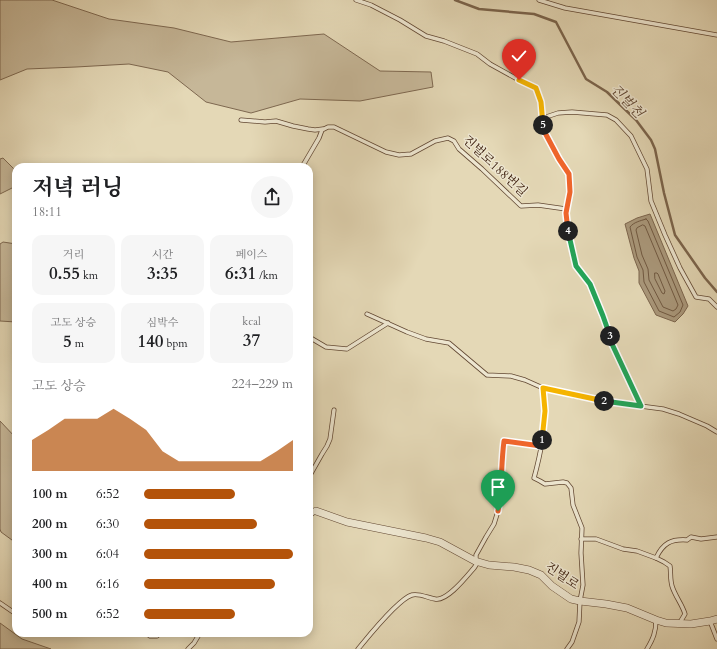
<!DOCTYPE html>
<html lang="ko">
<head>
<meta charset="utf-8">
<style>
  body { margin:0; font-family:Cardo,"Noto Serif KR",serif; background:#f6f6f6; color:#202124; height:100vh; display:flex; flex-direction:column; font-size:15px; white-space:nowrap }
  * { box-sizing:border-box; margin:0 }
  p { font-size:13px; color:#757577 }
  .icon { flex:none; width:22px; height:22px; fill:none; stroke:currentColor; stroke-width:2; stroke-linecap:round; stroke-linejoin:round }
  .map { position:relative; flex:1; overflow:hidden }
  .panel { position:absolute; left:12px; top:163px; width:301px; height:474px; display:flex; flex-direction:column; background:#fff; border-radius:12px; box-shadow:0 2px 10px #0003 }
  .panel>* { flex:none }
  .pin { position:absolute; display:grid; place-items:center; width:34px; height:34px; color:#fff; margin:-41px -17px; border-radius:50% 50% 50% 0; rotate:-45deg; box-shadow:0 0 4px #0007 }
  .pin .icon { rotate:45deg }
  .km { position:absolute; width:20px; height:20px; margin:-10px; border-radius:50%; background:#222; color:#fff; font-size:11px; line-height:20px; text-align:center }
  .round { display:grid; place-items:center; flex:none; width:42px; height:42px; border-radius:21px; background:#f6f6f6 }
  .headline { display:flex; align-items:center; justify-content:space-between; height:68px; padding:0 20px }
  h1 { font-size:22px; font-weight:700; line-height:30px }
  .figures { display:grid; grid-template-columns:repeat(3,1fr); gap:6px; height:68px; padding:4px 20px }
  .figures div { display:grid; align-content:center; border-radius:10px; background:#f6f6f6; text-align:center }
  .figures b { font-size:17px; font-weight:700 }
  .figures small { font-size:11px; font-weight:400 }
  .figures p { font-size:11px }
  .chart { height:112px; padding:8px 20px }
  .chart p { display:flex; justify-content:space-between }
  .chart svg { width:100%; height:72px; margin-top:4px; fill:#b45309; opacity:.7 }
  ul { padding:0 20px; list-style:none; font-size:13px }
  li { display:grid; grid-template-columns:64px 48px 1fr; align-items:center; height:30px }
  li i { height:10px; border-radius:5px; background:#b45309 }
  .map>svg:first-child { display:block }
  .green { fill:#c6b798; stroke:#7e6850 }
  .water { fill:#a9977a; stroke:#7b644c }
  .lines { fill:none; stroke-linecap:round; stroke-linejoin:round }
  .shore { stroke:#705840; stroke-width:1 }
  .stream { stroke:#7b644c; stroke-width:2.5 }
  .lane-casing { stroke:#624833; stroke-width:5 }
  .street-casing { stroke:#624833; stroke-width:8 }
  .lane { stroke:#ede6d0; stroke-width:3.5 }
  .street { stroke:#ede6d0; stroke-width:7 }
  .split-1-casing { stroke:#fff; stroke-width:8 }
  .split-2-casing { stroke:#fff; stroke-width:8 }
  .split-3-casing { stroke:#fff; stroke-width:8 }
  .split-4-casing { stroke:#fff; stroke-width:8 }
  .split-5-casing { stroke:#fff; stroke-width:8 }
  .split-6-casing { stroke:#fff; stroke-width:8 }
  .split-1 { stroke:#f0652b; stroke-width:5 }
  .split-2 { stroke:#f5b400; stroke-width:5 }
  .split-3 { stroke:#22a559; stroke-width:5 }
  .split-4 { stroke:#22a559; stroke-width:5 }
  .split-5 { stroke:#f0652b; stroke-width:5 }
  .split-6 { stroke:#f5b400; stroke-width:5 }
  .labels { text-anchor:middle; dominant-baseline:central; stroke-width:3; stroke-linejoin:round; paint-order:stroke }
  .street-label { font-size:13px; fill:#361807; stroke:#ede6d0 }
  .water-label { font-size:14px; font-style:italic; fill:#5e442f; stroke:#ede6d0 }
</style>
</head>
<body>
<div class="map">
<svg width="717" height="649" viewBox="0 0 717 649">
  <rect width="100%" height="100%" fill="#e4d8b6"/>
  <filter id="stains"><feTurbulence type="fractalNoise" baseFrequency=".005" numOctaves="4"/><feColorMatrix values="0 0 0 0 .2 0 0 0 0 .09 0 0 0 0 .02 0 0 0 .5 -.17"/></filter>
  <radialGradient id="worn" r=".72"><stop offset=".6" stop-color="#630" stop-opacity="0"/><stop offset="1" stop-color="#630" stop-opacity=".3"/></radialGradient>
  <g class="green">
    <polygon points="0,0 52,0 109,19 174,28 231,42 324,34 380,71 431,72 433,87 360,101 300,99 251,113 206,102 168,72 129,64 76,67 27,69 0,80"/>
    <polygon points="3,158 16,171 16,186 0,194 0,159"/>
    <polygon points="3,242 16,244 16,322 0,321 0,244"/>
    <polygon points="0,421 16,438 16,543 1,532 0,529"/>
    <polygon points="0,623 22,639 51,649 0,649"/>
  </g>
  <polygon class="water" points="650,214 688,306 683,314 675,322 656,315 639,283 639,271 634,258 625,224 637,218"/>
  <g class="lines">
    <g class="shore">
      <path d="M646,219l2,2 35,84 -3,7 -6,5 -15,-6 -15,-29 -1,-12 -6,-13 -7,-30c4,-5 10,-6 16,-8z"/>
      <polygon points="643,225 645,226 678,305 676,309 673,311 663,307 649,280 648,269 642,255 636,230 637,228"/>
      <polygon points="655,273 657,273 658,274 665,291 664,294 662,293 655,279"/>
    </g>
    <polyline class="stream" points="455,0 479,9 534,14 556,22 586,79 607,92 636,120 651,140 655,149 664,193 675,235 705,278 717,292"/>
    <defs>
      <g id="lane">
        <polyline points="356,0 371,5 400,20 426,36 444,41 477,54 490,64 519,80 536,88 541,102 543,129 559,159 569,174 570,192 566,209 566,221 570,240 576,266 589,284 603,316 613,344 641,406"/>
        <polyline points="539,0 565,8 717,35"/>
        <polyline points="543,118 558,113 572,112 607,115 616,120 631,136 647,169 651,201 665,235 680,268 696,297 709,299 717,307"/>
        <polyline points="241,120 265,122 276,121 293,126 308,129 315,130 323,129"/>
        <polyline points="302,167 319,138 322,130 328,127 334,127 386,152 399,155 411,154 435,141 448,138 454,141 459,149 482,169 521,206 538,205 566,209"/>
        <polyline points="367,314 407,332 426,339 449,343 487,375 511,376 525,380 543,388 575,396 610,402 663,409 679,414 707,426 717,432"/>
        <polyline points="309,337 326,347 347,349 388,323"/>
        <path d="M543,388c0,8 1,15 2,22 0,22 -5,46 -11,68l6,3 5,3 18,-2 4,1 4,5 2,17 9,23 -1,25 2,32 -3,16 -1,21 -7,20 -5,7"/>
        <polyline points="309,477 322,454 327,446 330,439 334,410"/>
        <polyline points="309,516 316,511"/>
        <path d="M581,539h15l27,10 14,2 19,7c7,-15 15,-19 31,-18l4,-3 10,2 16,-2"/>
        <path d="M656,558l8,4 6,4c1,7 0,13 2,20 3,10 10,18 13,28l-6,10"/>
        <polyline points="0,603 16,614"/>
        <polyline points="710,621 717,639"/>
        <polyline points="146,633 150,636 157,636 160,633"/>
        <polyline points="188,649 194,643 200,633"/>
        <path d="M358,649c10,-12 40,-50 54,-54 7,-2 16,3 23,4 12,3 32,-23 39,-31l2,-3v-10l10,-18 8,-13 4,-13 3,-14 1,-42 2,-14 37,5"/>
        <path d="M647,649c6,-10 9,-17 9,-29"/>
      </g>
      <polyline id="street" points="316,511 347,522 426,538 440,542 475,561 489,565 514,567 529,570 541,575 552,586 571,599 580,601 606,604 627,608 656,620 666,623 691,624 710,621 717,619"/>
    </defs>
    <use href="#lane" class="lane-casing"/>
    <use href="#street" class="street-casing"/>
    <use href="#lane" class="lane"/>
    <use href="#street" class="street"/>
  </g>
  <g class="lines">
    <defs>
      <path id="split-1" d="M498,511c4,-23 3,-47 6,-70l37,5 1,-6"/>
      <polyline id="split-2" points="542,440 545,411 543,388 604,401"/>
      <polyline id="split-3" points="604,401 641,406 612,344 610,336"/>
      <polyline id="split-4" points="568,231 576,266 590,284 603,316 610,336"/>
      <polyline id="split-5" points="543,125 543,129 559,159 569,174 570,192 566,213 568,231"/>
      <polyline id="split-6" points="519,80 536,88 541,102 543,125"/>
    </defs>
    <use href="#split-1" class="split-1-casing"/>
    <use href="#split-2" class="split-2-casing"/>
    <use href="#split-3" class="split-3-casing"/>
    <use href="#split-4" class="split-4-casing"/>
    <use href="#split-5" class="split-5-casing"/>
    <use href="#split-6" class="split-6-casing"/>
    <use href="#split-1" class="split-1"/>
    <use href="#split-2" class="split-2"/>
    <use href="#split-3" class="split-3"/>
    <use href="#split-4" class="split-4"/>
    <use href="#split-5" class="split-5"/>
    <use href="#split-6" class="split-6"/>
  </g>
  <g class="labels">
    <g class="street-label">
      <text transform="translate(495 166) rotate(43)">진벌로188번길</text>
      <text transform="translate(562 576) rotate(34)">진벌로</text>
    </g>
    <g class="water-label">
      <text transform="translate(627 101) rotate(46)">진벌천</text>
    </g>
  </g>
  <rect width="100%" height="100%" filter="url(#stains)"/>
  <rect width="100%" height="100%" fill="url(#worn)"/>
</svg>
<div class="pin" style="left:498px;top:511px;background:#1e9e55"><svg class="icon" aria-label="arrive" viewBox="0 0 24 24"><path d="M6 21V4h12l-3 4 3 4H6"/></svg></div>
<div class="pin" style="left:519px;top:80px;background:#d93025"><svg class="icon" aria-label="check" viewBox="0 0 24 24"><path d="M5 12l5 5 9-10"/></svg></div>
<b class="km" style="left:542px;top:440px">1</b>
<b class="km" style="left:604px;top:401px">2</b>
<b class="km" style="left:610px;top:336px">3</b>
<b class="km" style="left:568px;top:231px">4</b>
<b class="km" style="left:543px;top:125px">5</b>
<section class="panel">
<div class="headline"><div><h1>저녁 러닝</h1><p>18:11</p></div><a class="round"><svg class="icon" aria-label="share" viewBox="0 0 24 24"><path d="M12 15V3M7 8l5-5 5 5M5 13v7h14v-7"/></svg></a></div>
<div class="figures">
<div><p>거리</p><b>0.55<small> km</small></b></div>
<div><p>시간</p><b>3:35</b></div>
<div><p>페이스</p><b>6:31<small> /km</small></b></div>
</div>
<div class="figures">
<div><p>고도 상승</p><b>5<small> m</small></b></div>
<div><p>심박수</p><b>140<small> bpm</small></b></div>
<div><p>kcal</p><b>37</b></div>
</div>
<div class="chart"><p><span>고도 상승</span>224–229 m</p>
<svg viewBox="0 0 160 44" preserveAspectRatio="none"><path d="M0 44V25L10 19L20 12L30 12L40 12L50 6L60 12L70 19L80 32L90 38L100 38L110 38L120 38L130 38L140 38L150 32L160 25V44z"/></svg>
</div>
<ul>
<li><b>100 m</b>6:52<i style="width:61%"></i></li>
<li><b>200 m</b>6:30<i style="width:76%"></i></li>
<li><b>300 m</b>6:04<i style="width:100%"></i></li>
<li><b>400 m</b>6:16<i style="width:88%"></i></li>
<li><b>500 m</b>6:52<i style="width:61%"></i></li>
</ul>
</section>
</div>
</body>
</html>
